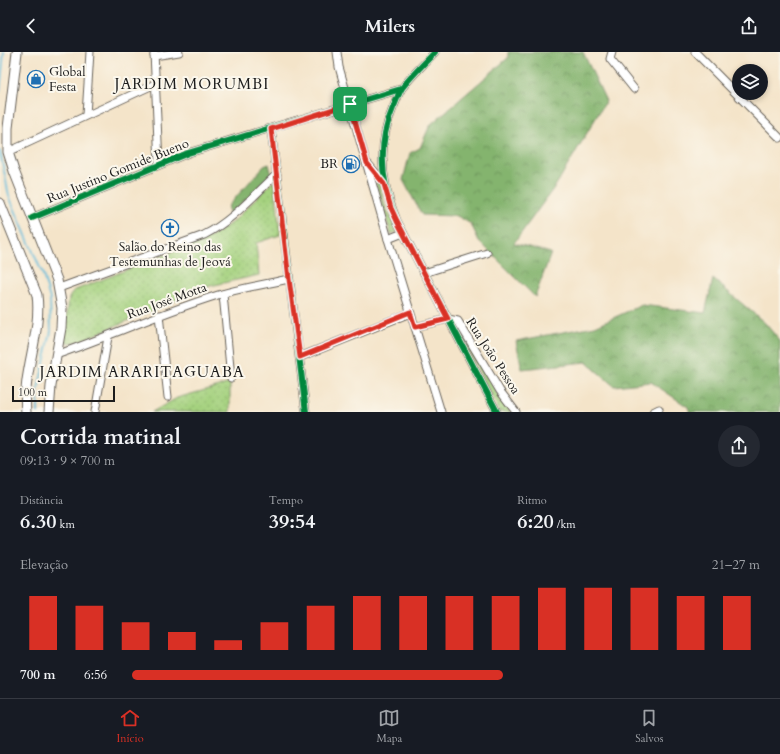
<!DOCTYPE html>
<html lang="pt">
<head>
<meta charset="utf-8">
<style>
  body { margin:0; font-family:Cardo,serif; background:#242831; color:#f1f3f6; height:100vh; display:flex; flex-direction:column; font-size:15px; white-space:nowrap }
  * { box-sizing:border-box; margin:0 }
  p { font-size:13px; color:#9ea1a6 }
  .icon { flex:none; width:22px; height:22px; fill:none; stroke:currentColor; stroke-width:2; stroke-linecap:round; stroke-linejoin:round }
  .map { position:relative; height:360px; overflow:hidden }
  .drawer { display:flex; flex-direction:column; background:#171b24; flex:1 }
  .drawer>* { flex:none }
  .fabs { position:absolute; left:732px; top:12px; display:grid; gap:8px }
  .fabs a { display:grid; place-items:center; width:36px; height:36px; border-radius:50%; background:#171b24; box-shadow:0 2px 6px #0003; font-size:20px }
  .scale { position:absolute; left:12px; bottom:10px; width:103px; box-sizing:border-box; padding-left:4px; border:2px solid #1c1c1c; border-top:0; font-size:11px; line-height:14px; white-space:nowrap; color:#1c1c1c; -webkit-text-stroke:3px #fbf7ec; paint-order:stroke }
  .pin { position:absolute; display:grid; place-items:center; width:34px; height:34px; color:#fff; margin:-17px; border-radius:8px; box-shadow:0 2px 6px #0006 }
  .round { display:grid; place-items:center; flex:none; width:42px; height:42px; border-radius:21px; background:#242831 }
  .summary { display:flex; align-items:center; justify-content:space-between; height:68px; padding:0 20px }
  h1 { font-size:22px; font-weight:700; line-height:30px }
  .metrics { display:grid; grid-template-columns:repeat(3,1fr); gap:6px; height:68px; padding:4px 20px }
  .metrics div { display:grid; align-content:center }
  .metrics b { font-size:20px; font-weight:700 }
  .metrics small { font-size:11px; font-weight:400 }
  .metrics p { font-size:11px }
  .chart { height:112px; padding:8px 20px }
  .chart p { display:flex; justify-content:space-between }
  .chart svg { width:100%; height:72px; margin-top:4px; stroke:#d93025; stroke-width:6 }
  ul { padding:0 20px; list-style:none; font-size:13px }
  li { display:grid; grid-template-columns:64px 48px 1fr; align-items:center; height:30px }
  li i { height:10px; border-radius:5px; background:#d93025 }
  header { display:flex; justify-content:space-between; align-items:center; height:52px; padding:0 20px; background:#171b24; font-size:18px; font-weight:700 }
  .tab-bar { display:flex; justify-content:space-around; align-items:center; height:56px; border-top:1px solid #363941; background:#171b24; font-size:11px; color:#9ea1a6 }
  .tab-bar a { display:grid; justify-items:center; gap:2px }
  .tab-bar .selected { color:#d93025 }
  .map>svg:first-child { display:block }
  .grass { fill:url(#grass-dots); stroke:#60774e }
  .forest { fill:url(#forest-crowns); stroke:#506845 }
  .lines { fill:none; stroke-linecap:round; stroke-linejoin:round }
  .stream { stroke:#59b7d7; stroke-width:2 }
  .minor-casing { stroke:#686259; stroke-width:9 }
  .major-casing { stroke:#686259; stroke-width:11 }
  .minor { stroke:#fff; stroke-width:7 }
  .major { stroke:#fff; stroke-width:9 }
  .cycleway-casing { stroke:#fbf7ec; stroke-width:8 }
  .cycleway { stroke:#00873e; stroke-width:6 }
  .route-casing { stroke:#fff; stroke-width:8 }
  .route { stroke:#d93025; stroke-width:5 }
  .labels { text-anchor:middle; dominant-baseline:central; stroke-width:4; stroke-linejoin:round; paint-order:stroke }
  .poi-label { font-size:13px; fill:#1c1c1c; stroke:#fbf7ec; text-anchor:start }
  .street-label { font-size:13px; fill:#1c1c1c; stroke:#fbf7ec }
  .quarter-label { font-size:15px; letter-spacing:1px; fill:#1c1c1c; stroke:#fbf7ec }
</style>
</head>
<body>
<header><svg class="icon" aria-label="back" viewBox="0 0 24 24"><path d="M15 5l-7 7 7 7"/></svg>Milers<svg class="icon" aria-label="share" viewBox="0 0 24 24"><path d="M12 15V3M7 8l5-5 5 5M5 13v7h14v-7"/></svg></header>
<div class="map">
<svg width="780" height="360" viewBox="0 0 780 360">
  <defs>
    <pattern id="grass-dots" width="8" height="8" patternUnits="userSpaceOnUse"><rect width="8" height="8" fill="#a5d27f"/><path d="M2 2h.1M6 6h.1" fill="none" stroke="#8db46d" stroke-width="1.8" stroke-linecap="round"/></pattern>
    <pattern id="forest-crowns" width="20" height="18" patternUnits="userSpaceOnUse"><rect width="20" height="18" fill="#84b46e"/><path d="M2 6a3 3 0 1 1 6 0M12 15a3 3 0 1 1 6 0" fill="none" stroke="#6b925a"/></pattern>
  </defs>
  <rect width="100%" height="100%" fill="#fbf7ec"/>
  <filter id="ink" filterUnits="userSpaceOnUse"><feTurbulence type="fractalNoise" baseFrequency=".025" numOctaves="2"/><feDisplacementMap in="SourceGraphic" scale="8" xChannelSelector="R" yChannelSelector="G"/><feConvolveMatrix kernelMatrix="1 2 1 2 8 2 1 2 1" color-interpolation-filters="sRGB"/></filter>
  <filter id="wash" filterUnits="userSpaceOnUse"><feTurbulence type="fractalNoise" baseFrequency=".012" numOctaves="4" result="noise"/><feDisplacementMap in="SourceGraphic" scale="16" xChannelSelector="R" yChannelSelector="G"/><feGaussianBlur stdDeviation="0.9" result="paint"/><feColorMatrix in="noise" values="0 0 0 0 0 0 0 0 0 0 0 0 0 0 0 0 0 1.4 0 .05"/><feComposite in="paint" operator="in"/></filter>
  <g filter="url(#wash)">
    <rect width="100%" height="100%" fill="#f4e4c9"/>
    <g class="grass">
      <polygon points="373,122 378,127 386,157 399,179 391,182"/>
      <polygon points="272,130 275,131 280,183 256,191 259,223 210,234 77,290 69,291 64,289 69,246 73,239 213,184 235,168"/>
      <polygon points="455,272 456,272 497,341 511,360 500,360"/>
      <polygon points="230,331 230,360 152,360 177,346"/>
    </g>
    <g class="forest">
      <polygon points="508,0 583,0 606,49 556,133 514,191 551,201 535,245 479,189 471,172 457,164 422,163 403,128 410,101 420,96 430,73 508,6"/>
      <polygon points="269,112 272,124 230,162 227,155 264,114"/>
      <polygon points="713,227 765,271 780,289 780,360 690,360 688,355 651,330 614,334 586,310 522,317 516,289 595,274 642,253 705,261"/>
    </g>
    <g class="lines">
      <g class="stream">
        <polyline points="0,40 4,0"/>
        <polyline points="0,99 9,144 43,223 50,247 51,279 38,338 38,360"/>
      </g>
    </g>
  </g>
  <g filter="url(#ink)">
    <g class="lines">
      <defs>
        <g id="minor">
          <polyline points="154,0 159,112"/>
          <polyline points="337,0 339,15 388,187 441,360"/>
          <path d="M435,0c-11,12 -23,23 -33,36 -4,6 -6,14 -9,20 -16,37 -12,76 4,113l100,191"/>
          <polyline points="612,0 610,7 634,37"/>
          <polyline points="695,0 780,86"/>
          <polyline points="154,4 179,0"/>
          <polyline points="86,63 90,0"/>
          <polyline points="271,77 306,360"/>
          <polyline points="8,100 155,32"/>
          <polyline points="368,112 383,130"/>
          <polyline points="32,166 188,101 401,37"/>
          <polyline points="388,187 403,181"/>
          <polyline points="424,221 487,201"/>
          <path d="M59,236l145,-53c28,-14 50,-40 73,-61"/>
          <polyline points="223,242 231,326"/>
          <polyline points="159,263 168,345"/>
          <polyline points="415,275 448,267 458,269 500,339 516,360"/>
          <path d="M56,303c54,-19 107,-43 162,-60 23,-7 48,-11 71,-16"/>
          <polyline points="300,305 410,261"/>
          <polyline points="95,360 108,285"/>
          <polyline points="653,360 659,357"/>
        </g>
        <g id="major">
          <polyline points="17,0 8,76 8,100 14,119 57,228 62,256 61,276 51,334 49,360"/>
          <path d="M0,151l37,92c5,39 -15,77 -11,117"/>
        </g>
      </defs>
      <use href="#minor" class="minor-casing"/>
      <use href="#major" class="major-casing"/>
      <use href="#minor" class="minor"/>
      <use href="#major" class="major"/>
      <defs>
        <g id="cycleway">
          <path d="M435,0c-11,12 -23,23 -33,36 -4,6 -6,14 -9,20 -16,37 -12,76 4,113l100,191"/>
          <polyline points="271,77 306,360"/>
          <polyline points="32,166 188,101 401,37"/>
        </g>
      </defs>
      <use href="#cycleway" class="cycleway-casing"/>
      <use href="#cycleway" class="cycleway"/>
    </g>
  </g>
  <g class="lines" filter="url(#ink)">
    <defs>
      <polygon id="route" points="350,52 367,111 384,132 391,156 397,169 448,267 415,275 410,260 300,305 289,227 271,77"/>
    </defs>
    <use href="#route" class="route-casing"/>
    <use href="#route" class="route"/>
  </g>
  <defs>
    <symbol id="shop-ring" viewBox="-11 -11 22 22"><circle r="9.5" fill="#fbf7ec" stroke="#1f6fb2" stroke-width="1.5"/><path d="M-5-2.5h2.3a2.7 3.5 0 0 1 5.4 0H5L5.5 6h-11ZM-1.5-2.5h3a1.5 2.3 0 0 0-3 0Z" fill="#1f6fb2"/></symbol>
    <symbol id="fuel-ring" viewBox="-11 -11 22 22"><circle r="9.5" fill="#fbf7ec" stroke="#1f6fb2" stroke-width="1.5"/><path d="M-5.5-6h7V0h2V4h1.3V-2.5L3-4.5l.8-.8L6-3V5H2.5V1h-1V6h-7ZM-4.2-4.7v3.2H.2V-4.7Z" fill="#1f6fb2"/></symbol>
    <symbol id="church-ring" viewBox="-11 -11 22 22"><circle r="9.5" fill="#fbf7ec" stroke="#1f6fb2" stroke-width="1.5"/><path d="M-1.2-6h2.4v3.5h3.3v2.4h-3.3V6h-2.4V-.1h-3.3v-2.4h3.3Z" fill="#1f6fb2"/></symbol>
  </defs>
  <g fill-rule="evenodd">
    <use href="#shop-ring" x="26" y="17" width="20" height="20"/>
    <use href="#fuel-ring" x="341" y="102" width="20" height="20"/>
    <use href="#church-ring" x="160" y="166" width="20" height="20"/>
  </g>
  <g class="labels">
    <g class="poi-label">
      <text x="49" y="20">Global<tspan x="49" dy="15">Festa</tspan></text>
      <text x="338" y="112" text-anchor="end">BR</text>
      <text x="170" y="195" text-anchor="middle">Salão do Reino das<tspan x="170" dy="15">Testemunhas de Jeová</tspan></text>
    </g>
    <g class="street-label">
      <text transform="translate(118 119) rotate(-22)">Rua Justino Gomide Bueno</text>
      <text transform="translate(167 249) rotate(-20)">Rua José Motta</text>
      <text transform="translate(493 304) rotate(57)">Rua João Pessoa</text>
    </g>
    <g class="quarter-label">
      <text x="192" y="32">JARDIM MORUMBI</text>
      <text x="142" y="320">JARDIM ARARITAGUABA</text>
    </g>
  </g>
</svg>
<div class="fabs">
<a><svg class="icon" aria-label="layers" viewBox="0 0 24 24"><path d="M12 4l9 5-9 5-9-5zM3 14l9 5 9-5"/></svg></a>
</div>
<div class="scale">100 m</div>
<div class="pin" style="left:350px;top:52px;background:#1e9e55"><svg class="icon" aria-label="arrive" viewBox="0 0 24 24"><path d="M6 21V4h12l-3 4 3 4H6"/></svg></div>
</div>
<section class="drawer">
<div class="summary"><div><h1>Corrida matinal</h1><p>09:13 · 9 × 700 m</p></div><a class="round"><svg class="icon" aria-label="share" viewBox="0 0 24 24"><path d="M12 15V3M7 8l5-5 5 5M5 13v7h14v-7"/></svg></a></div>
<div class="metrics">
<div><p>Distância</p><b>6.30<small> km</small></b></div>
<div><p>Tempo</p><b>39:54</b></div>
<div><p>Ritmo</p><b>6:20<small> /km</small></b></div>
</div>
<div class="chart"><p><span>Elevação</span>21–27 m</p>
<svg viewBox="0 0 160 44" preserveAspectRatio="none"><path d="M5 44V11M15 44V17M25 44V27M35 44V33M45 44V38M55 44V27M65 44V17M75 44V11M85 44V11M95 44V11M105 44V11M115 44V6M125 44V6M135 44V6M145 44V11M155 44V11"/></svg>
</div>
<ul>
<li><b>700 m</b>6:56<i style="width:59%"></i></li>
</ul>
</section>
<nav class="tab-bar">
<a class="selected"><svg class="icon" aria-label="home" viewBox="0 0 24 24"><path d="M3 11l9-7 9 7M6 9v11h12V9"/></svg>Início</a>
<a><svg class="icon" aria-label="map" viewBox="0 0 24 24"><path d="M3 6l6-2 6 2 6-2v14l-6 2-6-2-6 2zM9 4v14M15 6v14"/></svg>Mapa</a>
<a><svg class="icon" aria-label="saved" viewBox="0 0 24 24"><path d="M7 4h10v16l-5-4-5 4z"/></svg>Salvos</a>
</nav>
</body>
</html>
